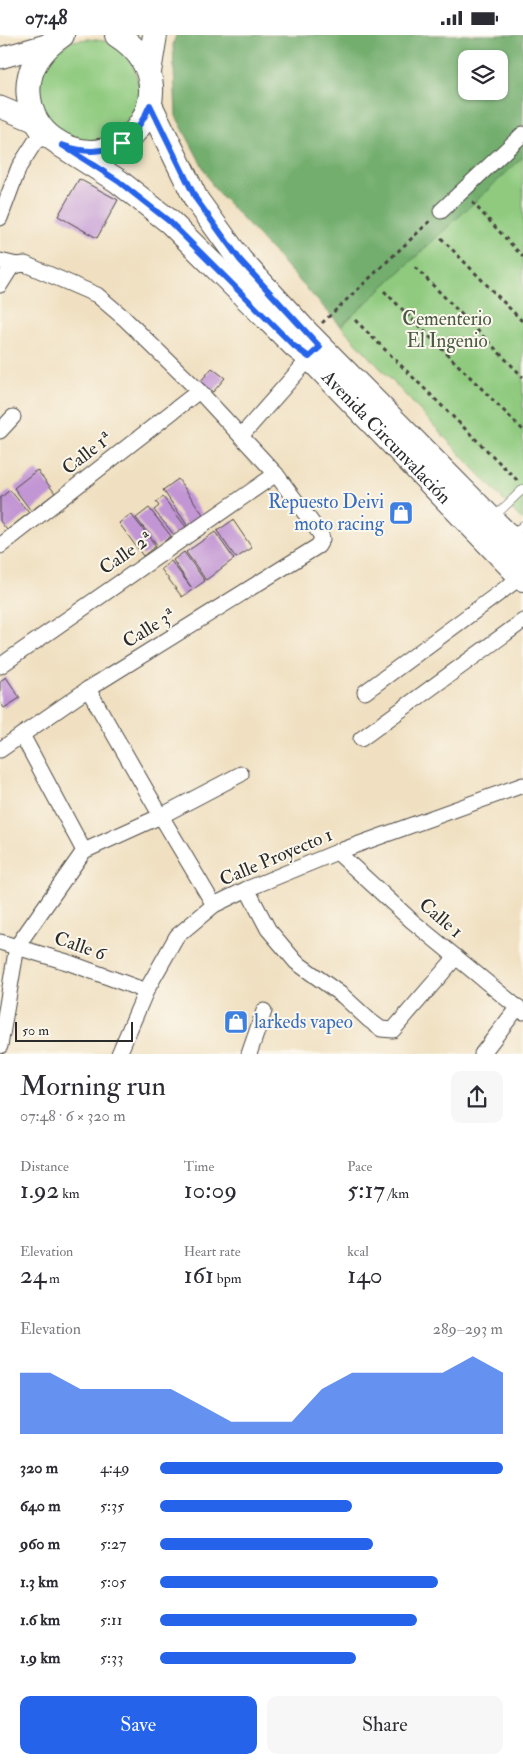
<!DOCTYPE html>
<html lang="en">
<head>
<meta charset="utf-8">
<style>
  body { margin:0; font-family:"IM FELL Double Pica",serif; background:#f7f7f7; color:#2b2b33; height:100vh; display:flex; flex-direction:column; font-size:19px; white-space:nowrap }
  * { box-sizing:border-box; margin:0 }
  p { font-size:16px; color:#7c7c81 }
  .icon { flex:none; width:28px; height:28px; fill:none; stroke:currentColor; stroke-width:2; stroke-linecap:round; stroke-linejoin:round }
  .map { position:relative; height:1019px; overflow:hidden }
  .side { display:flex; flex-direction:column; background:#fff; flex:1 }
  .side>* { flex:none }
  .buttons { position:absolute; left:458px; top:15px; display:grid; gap:10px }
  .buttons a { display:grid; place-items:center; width:50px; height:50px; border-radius:10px; background:#fff; box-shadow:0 1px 4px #0004; font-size:25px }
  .scale { position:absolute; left:15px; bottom:12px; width:118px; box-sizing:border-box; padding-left:5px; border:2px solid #2b2b2b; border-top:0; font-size:14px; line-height:18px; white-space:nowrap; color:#2b2b2b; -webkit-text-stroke:4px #fbf7ec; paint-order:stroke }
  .pin { position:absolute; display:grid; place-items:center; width:42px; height:42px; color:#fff; margin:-21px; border-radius:10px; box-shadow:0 2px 8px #0006 }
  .round { display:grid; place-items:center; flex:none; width:52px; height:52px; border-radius:10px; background:#f7f7f7 }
  .head { display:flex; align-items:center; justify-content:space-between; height:85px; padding:0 20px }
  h1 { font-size:28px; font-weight:600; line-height:38px }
  .metrics { display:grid; grid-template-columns:repeat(3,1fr); gap:8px; height:85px; padding:5px 20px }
  .metrics div { display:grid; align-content:center }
  .metrics b { font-size:25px; font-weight:600 }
  .metrics small { font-size:14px; font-weight:400 }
  .metrics p { font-size:14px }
  .chart { height:140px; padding:10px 20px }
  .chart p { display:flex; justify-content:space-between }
  .chart svg { width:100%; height:90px; margin-top:5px; fill:#2563eb; opacity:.7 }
  .button { display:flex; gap:10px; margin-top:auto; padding:10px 20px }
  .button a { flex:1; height:58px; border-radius:10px; background:#2563eb; color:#fff; font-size:20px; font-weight:600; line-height:58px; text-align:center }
  .button a+a { background:#f7f7f7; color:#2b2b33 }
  ul { padding:0 20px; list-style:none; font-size:16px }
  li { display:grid; grid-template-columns:80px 60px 1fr; align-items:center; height:38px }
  li i { height:12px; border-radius:6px; background:#2563eb }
  .status { display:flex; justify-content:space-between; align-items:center; height:35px; padding:0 25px; background:#fff; direction:ltr }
  .status svg { height:14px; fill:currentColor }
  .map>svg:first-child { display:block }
  .green { fill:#8fca7f; stroke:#5d7a55 }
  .forest { fill:#73ae6e; stroke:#4f6c4c; fill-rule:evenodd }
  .building { fill:#c296d4 }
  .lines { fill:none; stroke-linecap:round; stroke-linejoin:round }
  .service-casing { stroke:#494642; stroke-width:9 }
  .minor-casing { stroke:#494642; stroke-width:17 }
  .secondary-casing { stroke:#494642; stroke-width:23 }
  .primary-casing { stroke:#494642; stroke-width:26 }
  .path { stroke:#494642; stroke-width:3; stroke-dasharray:4 4; stroke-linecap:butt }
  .service { stroke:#fff; stroke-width:8 }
  .minor { stroke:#fff; stroke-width:15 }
  .secondary { stroke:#fff; stroke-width:21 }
  .primary { stroke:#fff; stroke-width:24 }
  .route-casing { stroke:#fff; stroke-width:10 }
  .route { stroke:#2563eb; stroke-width:6 }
  .labels { text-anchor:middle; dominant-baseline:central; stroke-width:4; stroke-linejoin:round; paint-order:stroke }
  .park-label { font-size:19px; fill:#495b44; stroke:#fbf7ec }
  .street-label { font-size:19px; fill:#2b2b2b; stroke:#fbf7ec }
  .shop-label { font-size:19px; fill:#366cbe; stroke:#fbf7ec; text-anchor:end }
</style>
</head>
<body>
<div class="status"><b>07:48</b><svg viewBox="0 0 49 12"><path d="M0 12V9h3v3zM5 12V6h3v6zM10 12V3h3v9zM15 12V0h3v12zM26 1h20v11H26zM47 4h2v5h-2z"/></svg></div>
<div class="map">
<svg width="523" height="1019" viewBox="0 0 523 1019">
  <rect width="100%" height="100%" fill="#fbf7ec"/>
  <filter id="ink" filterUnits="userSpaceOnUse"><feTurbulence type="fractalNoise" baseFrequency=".02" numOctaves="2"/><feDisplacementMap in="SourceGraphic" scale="10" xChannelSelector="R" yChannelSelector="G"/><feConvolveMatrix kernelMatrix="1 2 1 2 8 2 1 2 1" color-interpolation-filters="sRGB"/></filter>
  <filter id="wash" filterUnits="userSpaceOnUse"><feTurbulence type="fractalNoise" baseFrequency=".0096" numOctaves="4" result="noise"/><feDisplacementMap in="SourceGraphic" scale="20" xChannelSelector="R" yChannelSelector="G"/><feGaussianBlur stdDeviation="1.12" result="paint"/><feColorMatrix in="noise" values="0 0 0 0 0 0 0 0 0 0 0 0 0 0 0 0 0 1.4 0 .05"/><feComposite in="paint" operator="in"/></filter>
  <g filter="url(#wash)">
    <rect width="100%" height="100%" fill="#f0e0c1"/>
    <g class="green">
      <polygon points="88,4 105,6 119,13 132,25 142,60 127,93 95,108 60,100 39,72 39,40 58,14 72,6"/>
      <polygon points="523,122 523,486 341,291"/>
    </g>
    <path class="forest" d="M176,0h347v122l-182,169 -127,-138 -38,-72 -3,-71zM466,24h33v32h-33z"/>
    <g id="blocks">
      <g class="building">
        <polygon points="79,144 118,165 97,203 58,181"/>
        <polygon points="212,333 225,343 213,357 200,347"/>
        <polygon points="37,435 55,458 31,476 14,453"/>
        <polygon points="178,444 205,482 189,493 163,455"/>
        <polygon points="10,455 29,478 7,495 0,486 0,463"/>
        <polygon points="163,462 186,492 175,501 154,475 159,471 156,467"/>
        <polygon points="149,473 171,501 158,511 136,483"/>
        <polygon points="131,479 156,511 143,521 119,488"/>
        <polygon points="233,485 252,513 236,523 217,496"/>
        <polygon points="215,497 234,524 206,545 186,517"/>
        <polygon points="184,517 205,546 182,562 161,534 171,526 191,552 173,525"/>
        <polygon points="6,642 20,663 4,673 0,667 0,646"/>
      </g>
    </g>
  </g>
  <g filter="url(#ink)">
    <use href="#blocks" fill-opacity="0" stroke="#494642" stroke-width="1"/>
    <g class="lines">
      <defs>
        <g id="service">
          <polyline points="494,482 523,454"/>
          <polyline points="512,501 523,490"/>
        </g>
        <g id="minor">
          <polyline points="441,176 523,99"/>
          <polyline points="0,183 19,132 35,107 47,100"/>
          <polyline points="0,226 17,230 25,229 97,260 124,283 199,356 276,439 321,500 322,504 318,511 88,654 0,715"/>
          <polyline points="0,250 10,234 17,230"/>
          <polyline points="0,396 13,382"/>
          <polyline points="241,401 316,316"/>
          <polyline points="0,511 199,356"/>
          <polyline points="0,631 276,439"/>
          <polyline points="88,654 161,781 214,870"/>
          <polyline points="365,657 521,542"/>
          <polyline points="22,700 84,816"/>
          <polyline points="361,704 523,586"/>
          <polyline points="337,817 412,886 523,977"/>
          <polyline points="247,854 268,894 296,927 343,961 369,985 381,994 393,995 456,922"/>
          <polyline points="0,907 67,927 146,956"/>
          <polyline points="0,1011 17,911 84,816 161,781 241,739"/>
          <polyline points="119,1019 146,956 177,901 214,870 247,854 337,817 523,750"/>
          <polyline points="249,1019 264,976"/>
          <polyline points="482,1019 518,972"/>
        </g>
        <g id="secondary">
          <polyline points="0,23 49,9"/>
          <polyline points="0,72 36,87"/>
        </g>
        <g id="primary">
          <path d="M62,0c-22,15 -37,35 -33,63 2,16 10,31 24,41 69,49 143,-54 64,-104"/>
          <polyline points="149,37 155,0"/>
          <polyline points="150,70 196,164 240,225 309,300 523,516"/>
          <path id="s1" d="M61,110l57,36 52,41 125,124 14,11 214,222"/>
        </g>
      </defs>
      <use href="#service" class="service-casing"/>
      <use href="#minor" class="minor-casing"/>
      <use href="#secondary" class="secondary-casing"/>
      <use href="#primary" class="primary-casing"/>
      <g class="path">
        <polyline points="472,167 523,222"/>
        <polyline points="441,203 523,287"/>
        <polyline points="415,232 523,342"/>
        <polyline points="384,256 523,395"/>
        <polyline points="355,285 518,446"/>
        <polyline points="322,288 430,186"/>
      </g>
      <use href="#service" class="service"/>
      <use href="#minor" class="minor"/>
      <use href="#secondary" class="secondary"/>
      <use href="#primary" class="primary"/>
    </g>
  </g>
  <g class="lines" filter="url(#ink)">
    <defs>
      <path id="route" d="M150,70l46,94 44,61 80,87 -11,10 -15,-11 -124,-124 -52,-41 -56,-36c41,15 71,1 88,-40z"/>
    </defs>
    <use href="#route" class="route-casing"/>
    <use href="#route" class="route"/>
  </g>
  <defs>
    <symbol id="shop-square" viewBox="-11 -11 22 22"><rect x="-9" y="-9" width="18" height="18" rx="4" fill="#3f7fe0" stroke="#fbf7ec"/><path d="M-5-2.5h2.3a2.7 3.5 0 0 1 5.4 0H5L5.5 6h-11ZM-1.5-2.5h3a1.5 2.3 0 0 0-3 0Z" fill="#fff"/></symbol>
  </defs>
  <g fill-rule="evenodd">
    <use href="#shop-square" x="387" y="464" width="28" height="28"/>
    <use href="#shop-square" x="222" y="973" width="28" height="28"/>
  </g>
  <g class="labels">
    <g class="park-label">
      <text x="447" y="284">Cementerio<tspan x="447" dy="22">El Ingenio</tspan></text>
    </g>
    <g class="street-label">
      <text stroke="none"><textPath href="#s1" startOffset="439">Avenida Circunvalación</textPath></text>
      <text transform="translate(87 418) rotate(-38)">Calle 1ª</text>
      <text transform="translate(126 518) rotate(-35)">Calle 2ª</text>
      <text transform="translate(149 593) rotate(-32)">Calle 3ª</text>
      <text transform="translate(276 822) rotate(-23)">Calle Proyecto 1</text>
      <text transform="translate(441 883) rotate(40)">Calle 1</text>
      <text transform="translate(80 911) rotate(19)">Calle 6</text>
    </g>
    <g class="shop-label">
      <text x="384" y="467">Repuesto Deivi<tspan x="384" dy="22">moto racing</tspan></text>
      <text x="254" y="987" text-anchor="start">larkeds vapeo</text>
    </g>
  </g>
</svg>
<div class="buttons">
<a><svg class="icon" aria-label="layers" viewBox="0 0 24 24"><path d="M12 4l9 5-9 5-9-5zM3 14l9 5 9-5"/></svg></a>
</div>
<div class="scale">50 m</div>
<div class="pin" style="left:122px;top:108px;background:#1e9e55"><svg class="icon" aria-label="arrive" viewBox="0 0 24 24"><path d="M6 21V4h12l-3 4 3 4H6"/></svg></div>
</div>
<section class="side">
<div class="head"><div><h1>Morning run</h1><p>07:48 · 6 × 320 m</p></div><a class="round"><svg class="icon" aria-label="share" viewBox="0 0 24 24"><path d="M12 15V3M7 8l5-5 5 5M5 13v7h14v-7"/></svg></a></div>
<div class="metrics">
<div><p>Distance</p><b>1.92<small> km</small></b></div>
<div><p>Time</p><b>10:09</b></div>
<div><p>Pace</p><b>5:17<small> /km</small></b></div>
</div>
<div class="metrics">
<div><p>Elevation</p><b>24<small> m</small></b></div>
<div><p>Heart rate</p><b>161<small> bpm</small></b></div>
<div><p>kcal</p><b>140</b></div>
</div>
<div class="chart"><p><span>Elevation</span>289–293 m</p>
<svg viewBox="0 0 160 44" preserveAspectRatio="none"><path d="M0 44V14L10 14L20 22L30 22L40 22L50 22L60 30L70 38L80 38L90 38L100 22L110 14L120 14L130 14L140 14L150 6L160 14V44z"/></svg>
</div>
<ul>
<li><b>320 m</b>4:49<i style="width:100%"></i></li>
<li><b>640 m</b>5:35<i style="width:56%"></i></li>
<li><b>960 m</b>5:27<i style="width:62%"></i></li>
<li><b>1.3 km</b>5:05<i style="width:81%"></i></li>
<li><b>1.6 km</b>5:11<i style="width:75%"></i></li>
<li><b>1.9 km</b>5:33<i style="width:57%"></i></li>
</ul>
<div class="button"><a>Save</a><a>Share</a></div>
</section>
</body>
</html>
